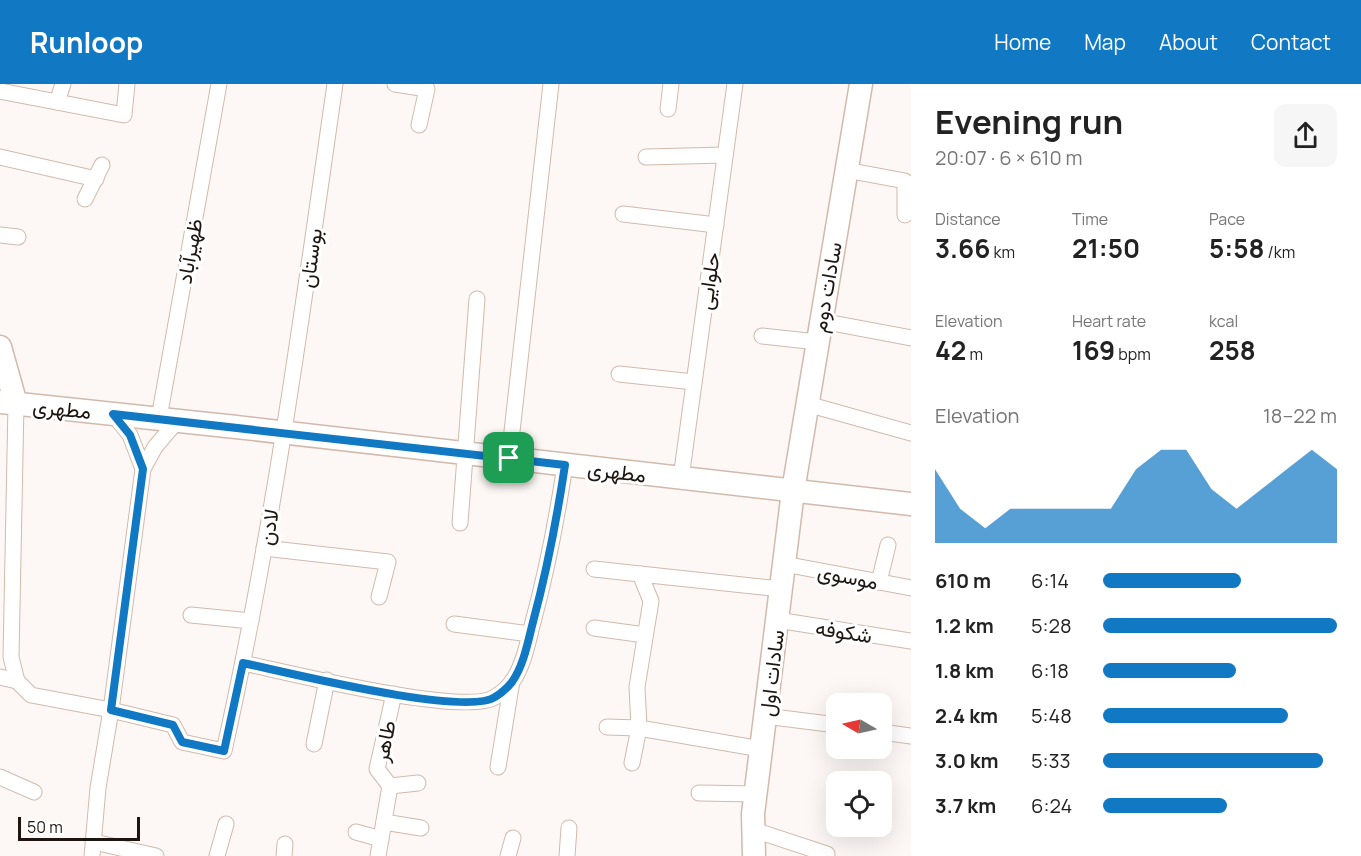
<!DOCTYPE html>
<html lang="en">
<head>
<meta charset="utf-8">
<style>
  body { margin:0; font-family:Manrope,Vazirmatn,sans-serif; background:#f6f6f6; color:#222; height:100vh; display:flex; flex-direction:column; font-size:22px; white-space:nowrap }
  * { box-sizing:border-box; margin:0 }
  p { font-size:20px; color:#767676 }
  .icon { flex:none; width:33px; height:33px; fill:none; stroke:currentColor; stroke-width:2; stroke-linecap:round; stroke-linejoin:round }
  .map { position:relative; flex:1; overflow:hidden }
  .side { display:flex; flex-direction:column; background:#fff; width:450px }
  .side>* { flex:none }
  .needle { width:39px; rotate:279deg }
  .controls { position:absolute; left:826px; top:609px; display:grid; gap:12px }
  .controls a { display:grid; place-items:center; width:66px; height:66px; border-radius:12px; background:#fff; box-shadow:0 6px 24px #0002; font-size:30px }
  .scale { position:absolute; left:18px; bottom:15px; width:122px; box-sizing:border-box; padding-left:6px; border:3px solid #1d1510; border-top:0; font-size:16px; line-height:21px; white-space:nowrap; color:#1d1510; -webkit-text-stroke:4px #fff; paint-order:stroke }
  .pin { position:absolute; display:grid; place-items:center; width:51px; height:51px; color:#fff; margin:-26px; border-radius:12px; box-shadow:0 3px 9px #0006 }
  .round { display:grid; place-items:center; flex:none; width:63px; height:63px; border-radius:12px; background:#f6f6f6 }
  .summary { display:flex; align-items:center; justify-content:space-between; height:102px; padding:0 24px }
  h1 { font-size:33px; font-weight:700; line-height:45px }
  .metrics { display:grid; grid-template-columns:repeat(3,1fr); gap:9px; height:102px; padding:6px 24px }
  .metrics div { display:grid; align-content:center }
  .metrics b { font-size:26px; font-weight:700 }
  .metrics small { font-size:16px; font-weight:400 }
  .metrics p { font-size:16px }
  .chart { height:168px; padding:12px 24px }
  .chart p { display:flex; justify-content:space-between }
  .chart svg { width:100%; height:108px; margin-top:6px; fill:#1179c4; opacity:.7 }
  ul { padding:0 24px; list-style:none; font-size:20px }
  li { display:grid; grid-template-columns:96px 72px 1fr; align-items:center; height:45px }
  li i { height:15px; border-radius:8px; background:#1179c4 }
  header { display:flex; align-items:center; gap:36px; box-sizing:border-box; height:84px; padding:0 30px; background:#1179c4; color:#fff }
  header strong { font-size:28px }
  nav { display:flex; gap:33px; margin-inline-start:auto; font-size:21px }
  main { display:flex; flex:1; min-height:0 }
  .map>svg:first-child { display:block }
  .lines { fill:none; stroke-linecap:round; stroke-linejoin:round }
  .street-casing { stroke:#d1baac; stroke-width:17 }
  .secondary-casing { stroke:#d1baac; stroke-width:25 }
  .street { stroke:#fff; stroke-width:15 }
  .secondary { stroke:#fff; stroke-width:22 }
  .route-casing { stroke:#fff; stroke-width:12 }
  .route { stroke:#1179c4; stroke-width:8 }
  .labels { text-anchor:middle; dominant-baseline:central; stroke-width:6; stroke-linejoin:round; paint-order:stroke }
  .street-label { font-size:21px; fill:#1d1510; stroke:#fff }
</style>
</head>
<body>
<header>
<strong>Runloop</strong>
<nav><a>Home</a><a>Map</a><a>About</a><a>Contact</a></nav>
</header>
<main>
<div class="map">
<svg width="911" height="772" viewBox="0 0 911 772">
  <rect width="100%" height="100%" fill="#fdf8f5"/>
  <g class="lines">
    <defs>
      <g id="street">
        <polyline points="395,0 427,5 419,41"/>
        <polyline points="0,7 124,31 127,0"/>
        <polyline points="57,18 63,0"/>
        <polyline points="668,25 671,0"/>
        <polyline points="0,73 96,95"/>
        <polyline points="646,73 725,71"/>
        <polyline points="846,86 905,97 905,131"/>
        <polyline points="85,115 102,81"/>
        <polyline points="623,130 716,141"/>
        <polyline points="0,151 18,153"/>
        <polyline points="821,237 911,254"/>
        <polyline points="762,252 817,258"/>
        <polyline points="619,290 694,298"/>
        <path d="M16,320l-5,253 6,24 14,14 80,15 62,15 9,17 42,9c49,-220 79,-444 111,-667"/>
        <polyline points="807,320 911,349"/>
        <polyline points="113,330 130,351 143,385 155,363 178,336"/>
        <polyline points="159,334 219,0"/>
        <polyline points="509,374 551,0"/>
        <polyline points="681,394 735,0"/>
        <polyline points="460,439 477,215"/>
        <polyline points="264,464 388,478 379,513"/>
        <polyline points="784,480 911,504"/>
        <polyline points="594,485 640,490"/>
        <polyline points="879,498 888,461"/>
        <polyline points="191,531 251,537"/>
        <polyline points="777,536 911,557"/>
        <polyline points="454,540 530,550"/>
        <polyline points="594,544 645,551"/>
        <path d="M243,579c43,9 222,54 252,34 5,-3 13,-10 17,-15 12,-17 16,-41 21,-60 14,-52 24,-104 32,-157"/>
        <polyline points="0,593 17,597"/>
        <polyline points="765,632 837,641"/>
        <polyline points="607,643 639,644 632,679"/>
        <polyline points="882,648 911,652"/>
        <polyline points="314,660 327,596"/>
        <polyline points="761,665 639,644 637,603 651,517 640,490 781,505"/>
        <polyline points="498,683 512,597"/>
        <polyline points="0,693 34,708"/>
        <polyline points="390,702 418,699"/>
        <polyline points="699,709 756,710"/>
        <polyline points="384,738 421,744"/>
        <polyline points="754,746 827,770"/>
        <polyline points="356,748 381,755"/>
        <polyline points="94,758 156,772"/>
        <polyline points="92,772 98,704 111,626 143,385"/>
        <polyline points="217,772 226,740"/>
        <polyline points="284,772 285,760"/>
        <polyline points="378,772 390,702 377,685 394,610"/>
        <polyline points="508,772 513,754"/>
        <polyline points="567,772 569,744"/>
      </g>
      <g id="secondary">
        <polyline points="0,263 16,320"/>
        <polyline points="0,318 236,343 911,420"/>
        <polyline points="754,772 753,730 793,407 861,0"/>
      </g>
    </defs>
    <use href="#street" class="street-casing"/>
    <use href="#secondary" class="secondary-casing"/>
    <use href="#street" class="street"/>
    <use href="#secondary" class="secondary"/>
  </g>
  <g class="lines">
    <defs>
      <path id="route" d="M113,330l452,51c-8,53 -18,105 -32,157 -5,19 -9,43 -21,60 -4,5 -12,12 -17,15 -30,20 -209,-25 -252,-34l-19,88 -42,-9 -9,-17 -62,-15 32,-241 -13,-34z"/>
    </defs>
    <use href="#route" class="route-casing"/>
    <use href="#route" class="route"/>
  </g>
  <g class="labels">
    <g class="street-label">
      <text transform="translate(189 167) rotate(-80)">ظهیرآباد</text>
      <text transform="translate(310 174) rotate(-82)">بوستان</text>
      <text transform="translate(708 197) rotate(-82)">حلوایی</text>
      <text transform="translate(826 203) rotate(-80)">سادات دوم</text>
      <text transform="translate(62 324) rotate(6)">مطهری</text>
      <text transform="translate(617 387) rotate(7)">مطهری</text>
      <text transform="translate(268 443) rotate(-80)">لادن</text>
      <text transform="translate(848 492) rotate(11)">موسوی</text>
      <text transform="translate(844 547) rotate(9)">شکوفه</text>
      <text transform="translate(771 589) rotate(-83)">سادات اول</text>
      <text transform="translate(384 657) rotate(-79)">طاهر</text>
    </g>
  </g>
</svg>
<div class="controls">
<a><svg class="needle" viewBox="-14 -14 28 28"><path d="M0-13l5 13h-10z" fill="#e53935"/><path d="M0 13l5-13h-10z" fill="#767676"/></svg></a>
<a><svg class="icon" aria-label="locate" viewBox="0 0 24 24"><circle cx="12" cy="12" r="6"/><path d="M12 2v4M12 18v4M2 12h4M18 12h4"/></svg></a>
</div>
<div class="scale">50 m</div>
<div class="pin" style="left:509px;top:374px;background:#1e9e55"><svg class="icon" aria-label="arrive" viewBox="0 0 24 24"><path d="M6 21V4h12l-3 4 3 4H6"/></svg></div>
</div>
<section class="side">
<div class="summary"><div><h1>Evening run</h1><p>20:07 · 6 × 610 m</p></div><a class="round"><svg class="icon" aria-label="share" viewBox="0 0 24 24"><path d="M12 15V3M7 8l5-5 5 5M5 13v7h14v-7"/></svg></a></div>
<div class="metrics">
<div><p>Distance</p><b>3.66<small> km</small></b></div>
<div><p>Time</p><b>21:50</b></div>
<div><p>Pace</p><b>5:58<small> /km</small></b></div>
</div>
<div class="metrics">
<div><p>Elevation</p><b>42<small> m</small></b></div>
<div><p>Heart rate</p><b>169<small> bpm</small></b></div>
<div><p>kcal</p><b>258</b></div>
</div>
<div class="chart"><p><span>Elevation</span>18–22 m</p>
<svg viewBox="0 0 160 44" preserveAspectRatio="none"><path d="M0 44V14L10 30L20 38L30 30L40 30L50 30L60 30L70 30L80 14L90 6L100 6L110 22L120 30L130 22L140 14L150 6L160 14V44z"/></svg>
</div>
<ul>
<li><b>610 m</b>6:14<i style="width:59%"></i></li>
<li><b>1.2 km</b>5:28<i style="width:100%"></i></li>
<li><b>1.8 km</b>6:18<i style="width:57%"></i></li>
<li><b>2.4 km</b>5:48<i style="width:79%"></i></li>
<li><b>3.0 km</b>5:33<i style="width:94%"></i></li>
<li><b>3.7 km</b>6:24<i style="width:53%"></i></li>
</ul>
</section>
</main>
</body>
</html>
